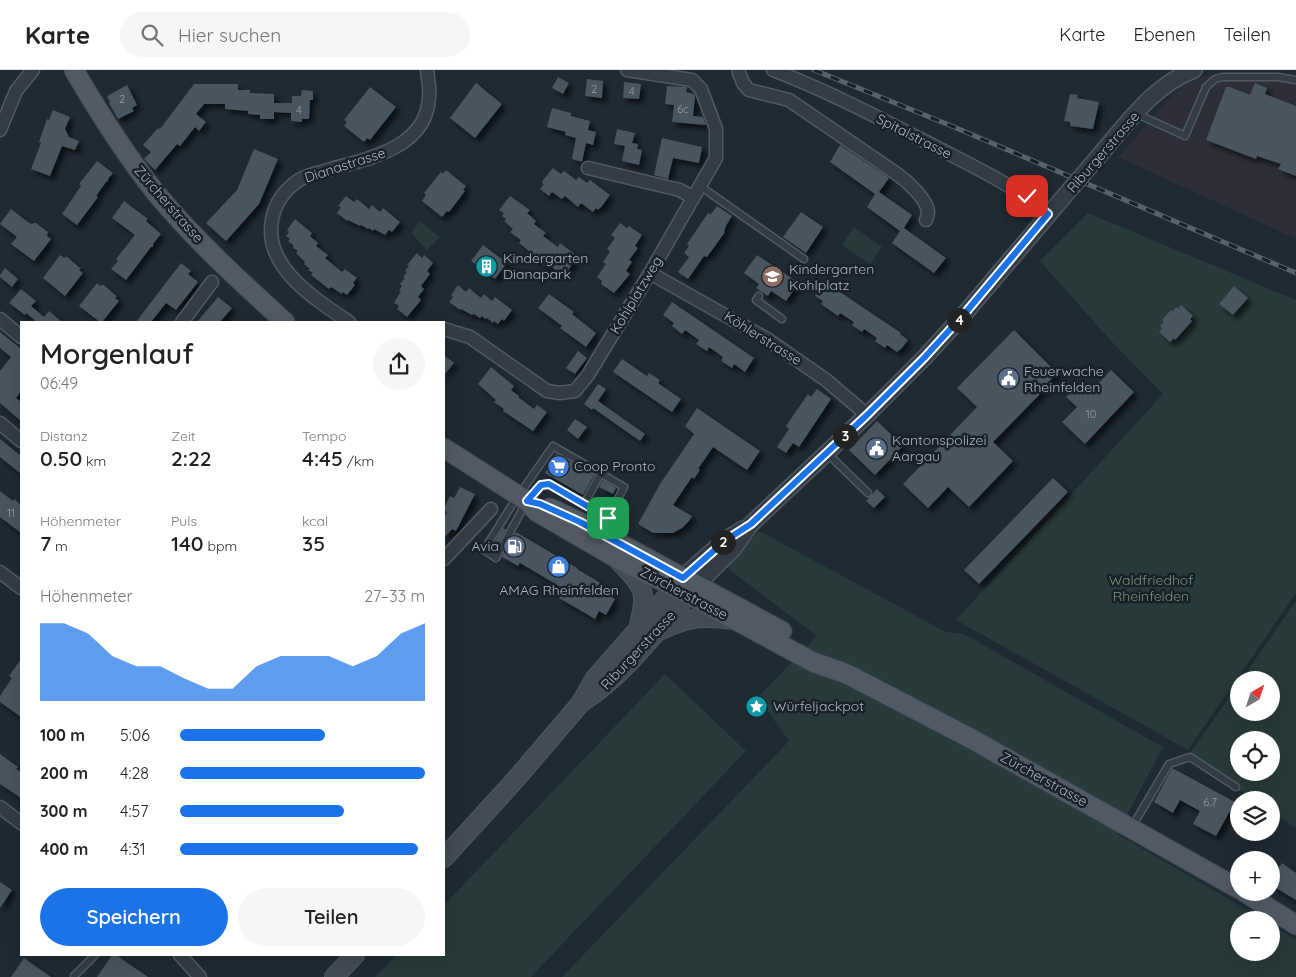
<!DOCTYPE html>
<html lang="de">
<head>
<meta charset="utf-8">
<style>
  body { margin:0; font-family:Quicksand,sans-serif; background:#f6f6f6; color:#222; height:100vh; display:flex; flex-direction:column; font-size:19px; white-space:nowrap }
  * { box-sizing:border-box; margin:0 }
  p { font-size:16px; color:#767676 }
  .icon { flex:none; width:28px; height:28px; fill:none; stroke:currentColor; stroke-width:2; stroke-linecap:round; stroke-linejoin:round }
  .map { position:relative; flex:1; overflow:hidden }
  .side { position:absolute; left:20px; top:251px; width:425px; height:635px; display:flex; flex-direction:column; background:#fff; border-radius:0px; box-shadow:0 5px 20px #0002 }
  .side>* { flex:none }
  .needle { width:32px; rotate:39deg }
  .tools { position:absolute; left:1230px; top:601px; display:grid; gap:10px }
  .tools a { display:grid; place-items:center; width:50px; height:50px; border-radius:50%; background:#fff; box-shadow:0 5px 20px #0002; font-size:25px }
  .pin { position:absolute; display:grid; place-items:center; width:42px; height:42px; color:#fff; margin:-21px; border-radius:10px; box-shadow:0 2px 8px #0006 }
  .km { position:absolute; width:25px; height:25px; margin:-12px; border-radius:50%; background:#222; color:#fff; font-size:14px; line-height:25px; text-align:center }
  .round { display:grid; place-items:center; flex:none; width:52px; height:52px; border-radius:26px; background:#f6f6f6 }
  .headline { display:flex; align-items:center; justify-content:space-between; height:85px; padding:0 20px }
  h1 { font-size:28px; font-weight:600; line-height:38px }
  .stats { display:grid; grid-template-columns:repeat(3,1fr); gap:8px; height:85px; padding:5px 20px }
  .stats div { display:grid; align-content:center }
  .stats b { font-size:21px; font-weight:600 }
  .stats small { font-size:14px; font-weight:400 }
  .stats p { font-size:14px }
  .chart { height:140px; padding:10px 20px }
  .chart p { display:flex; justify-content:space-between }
  .chart svg { width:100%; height:90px; margin-top:5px; fill:#1a73e8; opacity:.7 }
  .cta { display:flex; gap:10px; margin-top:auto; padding:10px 20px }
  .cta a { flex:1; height:58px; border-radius:30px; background:#1a73e8; color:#fff; font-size:20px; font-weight:600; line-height:58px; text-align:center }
  .cta a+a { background:#f6f6f6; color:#222 }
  ul { padding:0 20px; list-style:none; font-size:16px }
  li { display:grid; grid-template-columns:80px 60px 1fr; align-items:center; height:38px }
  li i { height:12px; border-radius:6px; background:#1a73e8 }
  header { display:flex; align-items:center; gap:30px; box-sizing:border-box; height:70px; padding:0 25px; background:#fff; border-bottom:1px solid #e0e0e0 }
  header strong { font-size:24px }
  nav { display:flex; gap:28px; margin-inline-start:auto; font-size:18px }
  .search { width:350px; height:45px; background:#f6f6f6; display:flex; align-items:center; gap:12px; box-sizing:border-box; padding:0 18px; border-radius:28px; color:#767676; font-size:19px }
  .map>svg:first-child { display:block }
  .medical { fill:#2e2e38 }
  .green { fill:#283a39; fill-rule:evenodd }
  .building { fill:#49545f; filter:url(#shadow) }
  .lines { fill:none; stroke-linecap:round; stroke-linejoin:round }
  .service-casing { stroke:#515962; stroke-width:9 }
  .minor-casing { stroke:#515962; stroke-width:15 }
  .tertiary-casing { stroke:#515962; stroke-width:18 }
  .secondary-casing { stroke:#515962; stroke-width:20 }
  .primary-casing { stroke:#3d444d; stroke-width:21 }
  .service { stroke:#333b44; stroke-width:6 }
  .minor { stroke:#333b44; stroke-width:12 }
  .tertiary { stroke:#333b44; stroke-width:15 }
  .secondary { stroke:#424b56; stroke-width:18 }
  .primary { stroke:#515a64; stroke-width:19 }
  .rail-casing { stroke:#58626d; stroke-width:5 }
  .rail { stroke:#192028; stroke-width:3; stroke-dasharray:9; stroke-linecap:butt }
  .tertiary-bridge-casing { stroke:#515962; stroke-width:18; stroke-linecap:butt }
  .tertiary-bridge { stroke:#333b44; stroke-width:15 }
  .route-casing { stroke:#fff; stroke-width:10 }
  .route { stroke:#1a73e8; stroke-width:6 }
  .labels { text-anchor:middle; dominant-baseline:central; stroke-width:5; stroke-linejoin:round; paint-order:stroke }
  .number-label { font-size:11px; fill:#949ea8 }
  .street-label { font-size:14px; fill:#adb6c1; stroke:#192028 }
  .poi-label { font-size:14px; fill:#adb6c1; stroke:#192028; text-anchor:start }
  .park-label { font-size:14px; fill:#709475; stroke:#192028 }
</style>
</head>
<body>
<header>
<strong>Karte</strong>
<div class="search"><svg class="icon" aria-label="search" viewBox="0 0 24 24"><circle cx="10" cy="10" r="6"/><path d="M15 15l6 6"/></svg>Hier suchen</div>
<nav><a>Karte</a><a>Ebenen</a><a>Teilen</a></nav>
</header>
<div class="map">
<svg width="1296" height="907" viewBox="0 0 1296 907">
  <defs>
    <filter id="shadow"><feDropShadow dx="4.5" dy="4.5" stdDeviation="2.5" flood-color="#0009"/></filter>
  </defs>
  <rect width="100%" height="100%" fill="#202a33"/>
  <polygon class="medical" points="1289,4 1296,5 1296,169 1118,87 1185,11 1213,5"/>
  <g class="green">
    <polygon points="1088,143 1296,230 1296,523 1188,680 956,550 1163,324 1111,271 1040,191"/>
    <polygon points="420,151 440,167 427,180 411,163"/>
    <polygon points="854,157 882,177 870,194 842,175"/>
    <polygon points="759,461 946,562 964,564 1163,677 1117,764 1265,850 1239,850 1239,882 1271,882 1271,854 1296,870 1296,907 562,907 789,671 758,627 817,566 726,497"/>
    <path d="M1296,531v227l-25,-16v-12h-17l-66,-44 51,-73v29h32v-32h-30zM1239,670h32v32h-32z"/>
    <polygon points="665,604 746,681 531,907 375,907 396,885 444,885 444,835"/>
  </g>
  <g class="building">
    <polygon points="558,7 569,13 563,24 552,18"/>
    <polygon points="587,9 603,11 602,28 585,26"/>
    <polygon points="624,12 641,14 639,29 623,28"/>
    <polygon points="476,13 502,34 475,68 450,48"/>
    <polygon points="1255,13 1267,18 1265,24 1296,36 1296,106 1278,99 1281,94 1257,86 1256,89 1206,70 1226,17 1230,17 1250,25"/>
    <polygon points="194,14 238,14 238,20 250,20 250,23 274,24 274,33 292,33 292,26 301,26 302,20 313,21 313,30 310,30 309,49 302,49 302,52 291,51 291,43 274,42 274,49 260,49 260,45 248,44 248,41 225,39 225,34 204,34 196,44 206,52 199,61 195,57 180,76 177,74 155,100 144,89 151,82 143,75 158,58 160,59"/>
    <polygon points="127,15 137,35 132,38 134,41 118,49 109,33 110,32 107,26"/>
    <polygon points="667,16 687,17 686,22 694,24 695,27 693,46 703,47 706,55 672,52 674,35 665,34"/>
    <polygon points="370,17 396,37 370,70 367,68 364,72 344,56 347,52 344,50"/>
    <polygon points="1070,24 1078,25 1077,28 1099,32 1093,59 1070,56 1070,52 1064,51"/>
    <polygon points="552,38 571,43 571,46 590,51 588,60 596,62 593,75 586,73 582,92 572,89 576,68 565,65 566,62 547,57"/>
    <polygon points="53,40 70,47 65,59 69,67 79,71 75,80 62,76 50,106 31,99 41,73 39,72 47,49 49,50"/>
    <polygon points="617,59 635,63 632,73 638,74 637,79 642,80 639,95 622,91 625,76 614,74"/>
    <polygon points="662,68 702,77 699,93 673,88 668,109 654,105"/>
    <polygon points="840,75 889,108 879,122 912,145 904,158 946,188 934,203 892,173 900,161 867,137 875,124 830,92"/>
    <polygon points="254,79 278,89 259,134 226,171 206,153 237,120"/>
    <polygon points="97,91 113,103 108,109 108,111 106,112 96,126 98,127 77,155 62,144 81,116 79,114"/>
    <polygon points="553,98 561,104 564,101 576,110 579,107 587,113 590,110 610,125 602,136 598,140 596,138 593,142 581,133 578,137 565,126 562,129 552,122 549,126 540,119 544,114 542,113 543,110"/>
    <polygon points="446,100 466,116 463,120 465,121 449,142 447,141 442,147 422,131 426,125 424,123 441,102 443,104"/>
    <polygon points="346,126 354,132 357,129 369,139 372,135 380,142 383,138 400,152 392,162 389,160 385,165 374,159 373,161 369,158 368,159 361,155 360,156 348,150 347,151 337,143 341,137 338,136"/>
    <polygon points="510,126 530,140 527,143 536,151 534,154 546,163 543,166 558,177 560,173 576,185 572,190 574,192 566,203 560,199 558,202 548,194 546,197 527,184 529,181 519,173 521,170 510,162 513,159 504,151 506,149 502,146 504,143 499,140"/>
    <polygon points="124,131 148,149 146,151 161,164 153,174 153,177 151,177 126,210 111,199 118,191 116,189 135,165 112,148"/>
    <polygon points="717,136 732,146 727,154 724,161 725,162 707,187 704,186 688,209 678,202 689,187 684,183 689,176 687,174 708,143 711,144"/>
    <polygon points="11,139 28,152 32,154 34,153 36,153 48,162 47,166 51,169 34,191 11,174 17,167 0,154"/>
    <polygon points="801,142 823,157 806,183 783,167"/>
    <polygon points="295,149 312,163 310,166 318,173 316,176 328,185 325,188 342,202 345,199 357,208 353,213 355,215 347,225 343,222 342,224 331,217 329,219 311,205 313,203 308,200 310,199 304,194 305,192 296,183 298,181 293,178 294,176 288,171 290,169 286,166 289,162 287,160"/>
    <polygon points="620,153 627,158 629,156 642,165 635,176 638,178 629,190 632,192 626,201 630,204 614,223 601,214 602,211 597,207 606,194 603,192 610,182 607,179 615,168 611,165"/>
    <polygon points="483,175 507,193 495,209 471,191"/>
    <polygon points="417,183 422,188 424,185 433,193 427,201 430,204 421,216 424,219 418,227 421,230 407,247 397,239 399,236 394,233 401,221 399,220 402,216 400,214 405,208 403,207 407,202 405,201 409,196 407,195"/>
    <polygon points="60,185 64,188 66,187 67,187 79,197 81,198 79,200 83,203 65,226 43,208"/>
    <polygon points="757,185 799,213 786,231 771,221 768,226 756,218 759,214 744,203"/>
    <polygon points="181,193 191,201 188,204 198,212 176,240 166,233 151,252 136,252"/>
    <polygon points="5,198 18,209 12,217 0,207 0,205"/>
    <polygon points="825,212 901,263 900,264 908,270 902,278 897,282 887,275 885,278 875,271 877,268 864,259 862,262 852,255 854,252 840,243 838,246 821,234 823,231 815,226"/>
    <polygon points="97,213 100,216 102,215 104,215 115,225 117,226 115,228 119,231 102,252 100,252 79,236"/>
    <polygon points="458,215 466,222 469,218 481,228 484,224 492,231 495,227 512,240 504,251 502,249 498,254 494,251 493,253 487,248 485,249 482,246 480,248 474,244 472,245 461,239 460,240 449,232 453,227 451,225"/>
    <polygon points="1234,216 1248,228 1233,245 1219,234"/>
    <polygon points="21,219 36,231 31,236 44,247 49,241 62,252 37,252 26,243 25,245 9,233"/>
    <polygon points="549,224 574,242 572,244 596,263 586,277 560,258 562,256 538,238"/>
    <polygon points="218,227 232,238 220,252 197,252"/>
    <polygon points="672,232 754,288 745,302 734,294 732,298 721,291 723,287 709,277 707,281 696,274 699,270 685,260 682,264 672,256 674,253 663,245"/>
    <polygon points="1181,235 1193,246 1190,249 1192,251 1175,270 1174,268 1170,272 1159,262 1162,258 1160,256 1164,252 1162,250 1171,240 1172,242 1176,237 1178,239"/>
    <polygon points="1014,260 1057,303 1045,316 1046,318 993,372 1013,391 969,437 948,417 928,438 903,414 977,337 957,318"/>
    <polygon points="0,262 21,279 21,321 16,328 21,332 21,351 0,333 0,301 11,287 0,278"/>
    <polygon points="578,281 587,288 575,304 566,298"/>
    <polygon points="444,285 454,293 444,305"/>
    <polygon points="622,289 647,306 649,303 660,310 658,313 681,329 672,342 613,302"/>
    <polygon points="491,297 514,316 511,320 519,326 518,327 534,339 537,335 547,342 533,361 503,341 504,339 494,332 496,330 478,314"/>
    <polygon points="1111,300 1134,322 1085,374 1062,352 1077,337 1066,327 1080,312 1090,322"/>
    <polygon points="598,314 606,319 598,331 645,364 640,371 593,338 592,340 584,334"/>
    <polygon points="817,319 831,329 799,377 793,373 786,383 777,377 789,359 786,356 808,324 811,327"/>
    <polygon points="697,338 760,381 747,400 713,377 698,399 700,400 694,409 692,407 673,435 692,446 689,451 682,458 673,463 653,463 638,454 660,414 694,364 685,356"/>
    <polygon points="575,349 587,357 578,369 567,360"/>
    <polygon points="877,351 903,376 875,405 849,380"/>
    <polygon points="0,369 21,386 21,404 0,387"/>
    <polygon points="556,384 594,405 583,425 545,403"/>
    <polygon points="1053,408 1068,422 979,514 964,500"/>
    <polygon points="603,410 616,418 613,424 599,417"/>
    <polygon points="460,417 475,424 456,461 452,459 444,468 444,448 447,442 444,439 450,426 454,428"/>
    <polygon points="877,419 885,427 874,438 866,431"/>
    <polygon points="0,421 13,431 14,429 21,435 21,463 0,447"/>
    <polygon points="503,458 506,460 494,481 491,479"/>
    <polygon points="516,462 577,498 577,499 612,520 609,525 615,529 606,545 599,541 595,549 559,528 564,519 520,493 518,496 502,487"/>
    <polygon points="21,589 21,647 0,632 0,626 12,608 9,606"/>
    <polygon points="0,684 18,697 16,699 21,702 21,728 0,714"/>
    <polygon points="1172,698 1235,732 1216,766 1193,754 1200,741 1180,730 1173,743 1154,732"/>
    <polygon points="1282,793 1296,803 1296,830 1271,815 1271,809"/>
    <polygon points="0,812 12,820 0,838"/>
    <polygon points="112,885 116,885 148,907 97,907"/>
    <polygon points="24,888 51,907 11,907"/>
  </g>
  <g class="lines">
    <defs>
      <g id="service">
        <polyline points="1137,44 1185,66 1206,17 1215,9 1222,7 1278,7 1296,10"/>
        <polyline points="700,116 804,189"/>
        <polyline points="759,226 756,230 782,249"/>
        <polygon points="553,376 624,417 608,447 549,414 541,415 527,431 496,488 484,480 512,435"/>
        <polyline points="827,383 868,423"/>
        <polyline points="584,434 601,403"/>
        <polyline points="1132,757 1169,694 1190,687 1236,717"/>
        <polyline points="74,906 95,885"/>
      </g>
      <g id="minor">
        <path d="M739,0v3l4,10 6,7 40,10 108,74c10,7 30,25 31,38 0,3 -1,5 -2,8"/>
        <path d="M773,0c55,21 108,49 161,76 40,21 80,39 114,68"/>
        <polyline points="0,60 16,21 33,0"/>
        <polyline points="588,98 680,120 693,128"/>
        <polyline points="650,203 767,269 826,310 867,345"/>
        <polyline points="0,249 21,267"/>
        <polyline points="182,252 212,212"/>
        <path d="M349,252c-34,-23 -86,-55 -77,-102 3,-17 12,-30 27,-40 10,-6 24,-8 35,-12 38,-10 94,-22 95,-72 1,-8 -1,-17 -2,-26"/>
        <polyline points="444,259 470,267 547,321 560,323 575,321 588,305 650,203 716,88 716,59 701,19 692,10 627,0"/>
        <polyline points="0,353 21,371"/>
        <polyline points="444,489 491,439"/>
        <polyline points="0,502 21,518"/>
        <polyline points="0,737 21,753"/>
        <polyline points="180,885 200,907"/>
      </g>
      <g id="tertiary">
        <path d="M1098,87c28,-32 55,-72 96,-87"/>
        <polyline points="683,507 725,470 743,459"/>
        <polyline points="697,515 733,479 751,454 867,345 924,288 966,242 1061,130"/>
      </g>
      <g id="secondary">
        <path d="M618,490c23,25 31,28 21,64"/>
        <path d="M661,560c29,-13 41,-14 72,-10"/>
        <path d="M584,631c45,-30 77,-76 113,-116"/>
        <polyline points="444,788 516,709 580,634 595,608 683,508"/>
        <polyline points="334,907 355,885"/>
      </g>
      <g id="primary">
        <path d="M74,0c25,43 51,84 82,123 39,47 84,88 129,129"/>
        <polyline points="444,378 527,431 537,442 618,489 674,517 813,592 847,604 970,668 1239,819"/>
        <polyline points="550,438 580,452 782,561"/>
        <polyline points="1244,822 1296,855"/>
      </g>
    </defs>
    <use href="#service" class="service-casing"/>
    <use href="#minor" class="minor-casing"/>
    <use href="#tertiary" class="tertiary-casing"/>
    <use href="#secondary" class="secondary-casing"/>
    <use href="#primary" class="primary-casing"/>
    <use href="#service" class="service"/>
    <use href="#minor" class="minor"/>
    <use href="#tertiary" class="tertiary"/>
    <use href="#secondary" class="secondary"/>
    <use href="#primary" class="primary"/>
    <defs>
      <polyline id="rail" points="814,0 954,57 1296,203"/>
    </defs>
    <use href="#rail" class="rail-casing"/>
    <use href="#rail" class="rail"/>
    <defs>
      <polyline id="tertiary-bridge" points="1061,130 1098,87"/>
    </defs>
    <use href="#tertiary-bridge" class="tertiary-bridge-casing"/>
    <use href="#tertiary-bridge" class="tertiary-bridge"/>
  </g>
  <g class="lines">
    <defs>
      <polyline id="route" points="608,448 549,414 541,415 527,431 540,434 580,452 683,508 726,470 751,454 867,345 924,288 966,242 1048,144 1027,126"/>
    </defs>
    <use href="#route" class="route-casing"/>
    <use href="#route" class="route"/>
  </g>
  <defs>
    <symbol id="building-disc" viewBox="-11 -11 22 22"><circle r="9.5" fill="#0f9aa8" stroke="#192028"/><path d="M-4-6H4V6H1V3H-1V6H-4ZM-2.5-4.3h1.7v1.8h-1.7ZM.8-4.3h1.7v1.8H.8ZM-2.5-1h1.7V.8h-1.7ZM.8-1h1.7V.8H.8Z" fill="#fff"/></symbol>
    <symbol id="school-disc" viewBox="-11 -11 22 22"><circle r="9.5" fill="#8d6e63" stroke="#192028"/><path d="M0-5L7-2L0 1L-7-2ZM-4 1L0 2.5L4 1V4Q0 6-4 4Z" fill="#fff"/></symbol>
    <symbol id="civic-disc" viewBox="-11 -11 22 22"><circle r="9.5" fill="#5c6f8a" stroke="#192028"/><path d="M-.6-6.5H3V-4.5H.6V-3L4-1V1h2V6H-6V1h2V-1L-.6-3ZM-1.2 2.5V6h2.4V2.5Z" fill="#fff"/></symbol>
    <symbol id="supermarket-disc" viewBox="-11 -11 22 22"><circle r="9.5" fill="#3f7fe0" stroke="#192028"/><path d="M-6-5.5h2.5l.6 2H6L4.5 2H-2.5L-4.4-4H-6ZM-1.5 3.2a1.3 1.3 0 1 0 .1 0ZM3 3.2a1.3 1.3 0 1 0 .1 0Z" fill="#fff"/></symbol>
    <symbol id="fuel-disc" viewBox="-11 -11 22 22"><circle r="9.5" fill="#5c6f8a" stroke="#192028"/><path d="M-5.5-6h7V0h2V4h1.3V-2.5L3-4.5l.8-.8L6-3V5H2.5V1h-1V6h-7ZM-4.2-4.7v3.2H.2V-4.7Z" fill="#fff"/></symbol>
    <symbol id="shop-disc" viewBox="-11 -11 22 22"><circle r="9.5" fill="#3f7fe0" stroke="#192028"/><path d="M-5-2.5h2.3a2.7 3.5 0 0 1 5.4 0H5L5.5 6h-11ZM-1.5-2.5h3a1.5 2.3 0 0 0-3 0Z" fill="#fff"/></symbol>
    <symbol id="sight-disc" viewBox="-11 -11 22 22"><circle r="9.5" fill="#0f9aa8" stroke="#192028"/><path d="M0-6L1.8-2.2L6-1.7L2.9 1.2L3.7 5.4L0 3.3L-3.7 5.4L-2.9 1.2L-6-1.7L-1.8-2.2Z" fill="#fff"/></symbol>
  </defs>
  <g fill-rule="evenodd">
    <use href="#building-disc" x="474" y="184" width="25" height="25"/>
    <use href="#school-disc" x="760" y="194" width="25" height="25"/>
    <use href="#civic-disc" x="996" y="296" width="25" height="25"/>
    <use href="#civic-disc" x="864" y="366" width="25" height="25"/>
    <use href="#supermarket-disc" x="546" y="384" width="25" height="25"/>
    <use href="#fuel-disc" x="502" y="464" width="25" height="25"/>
    <use href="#shop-disc" x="546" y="484" width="25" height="25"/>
    <use href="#sight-disc" x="744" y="624" width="25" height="25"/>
  </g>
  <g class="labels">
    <g class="number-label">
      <text x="594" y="19">2</text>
      <text x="632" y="21">4</text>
      <text x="122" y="29">2</text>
      <text x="683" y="39">6c</text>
      <text x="299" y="40">4</text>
      <text x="1091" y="344">10</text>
      <text x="11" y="443">11</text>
      <text x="1210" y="732">6.7</text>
    </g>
    <g class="street-label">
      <text transform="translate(914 66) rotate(27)">Spitalstrasse</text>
      <text transform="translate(1103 82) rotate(-49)">Riburgerstrasse</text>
      <text transform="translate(345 95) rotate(-18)">Dianastrasse</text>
      <text transform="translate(169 134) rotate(49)">Zürcherstrasse</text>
      <text transform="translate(636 225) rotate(-59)">Kohlplatzweg</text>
      <text transform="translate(763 268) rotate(32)">Köhlerstrasse</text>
      <text transform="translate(684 523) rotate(28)">Zürcherstrasse</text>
      <text transform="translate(638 580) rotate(-47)">Riburgerstrasse</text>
      <text transform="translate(1044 709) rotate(29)">Zürcherstrasse</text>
    </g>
    <g class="poi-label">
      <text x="503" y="188">Kindergarten<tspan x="503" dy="16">Dianapark</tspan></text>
      <text x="789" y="199">Kindergarten<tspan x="789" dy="16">Kohlplatz</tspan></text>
      <text x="1024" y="301">Feuerwache<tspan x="1024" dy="16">Rheinfelden</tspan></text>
      <text x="892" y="370">Kantonspolizei<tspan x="892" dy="16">Aargau</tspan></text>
      <text x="574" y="396">Coop Pronto</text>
      <text x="499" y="476" text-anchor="end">Avia</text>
      <text x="559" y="520" text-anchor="middle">AMAG Rheinfelden</text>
      <text x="773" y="636">Würfeljackpot</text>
    </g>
    <g class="park-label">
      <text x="1151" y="510">Waldfriedhof<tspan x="1151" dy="16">Rheinfelden</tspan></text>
    </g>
  </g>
</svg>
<div class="tools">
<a><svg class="needle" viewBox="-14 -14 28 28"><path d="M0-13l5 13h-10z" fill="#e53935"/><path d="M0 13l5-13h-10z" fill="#767676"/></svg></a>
<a><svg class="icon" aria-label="locate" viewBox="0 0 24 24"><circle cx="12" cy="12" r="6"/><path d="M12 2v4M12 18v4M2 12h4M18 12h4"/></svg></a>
<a><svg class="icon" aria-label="layers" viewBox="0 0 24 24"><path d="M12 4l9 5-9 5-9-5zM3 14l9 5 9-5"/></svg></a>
<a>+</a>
<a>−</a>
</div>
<div class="pin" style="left:608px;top:448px;background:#1e9e55"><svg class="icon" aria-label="arrive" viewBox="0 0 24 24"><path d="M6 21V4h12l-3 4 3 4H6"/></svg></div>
<div class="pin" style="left:1027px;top:126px;background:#d93025"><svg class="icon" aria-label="check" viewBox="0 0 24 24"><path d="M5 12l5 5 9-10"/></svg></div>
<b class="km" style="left:723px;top:472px">2</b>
<b class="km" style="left:845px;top:366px">3</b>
<b class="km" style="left:959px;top:250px">4</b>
<section class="side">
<div class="headline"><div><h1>Morgenlauf</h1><p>06:49</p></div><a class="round"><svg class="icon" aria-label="share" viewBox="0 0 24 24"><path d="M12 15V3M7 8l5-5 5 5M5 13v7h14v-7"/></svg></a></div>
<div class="stats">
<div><p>Distanz</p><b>0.50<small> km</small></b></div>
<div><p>Zeit</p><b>2:22</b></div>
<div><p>Tempo</p><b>4:45<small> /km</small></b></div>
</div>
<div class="stats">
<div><p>Höhenmeter</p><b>7<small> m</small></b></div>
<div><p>Puls</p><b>140<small> bpm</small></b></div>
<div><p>kcal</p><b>35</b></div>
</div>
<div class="chart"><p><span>Höhenmeter</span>27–33 m</p>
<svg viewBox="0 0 160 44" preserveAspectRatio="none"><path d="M0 44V6L10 6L20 11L30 22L40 27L50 27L60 33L70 38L80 38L90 27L100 22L110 22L120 22L130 27L140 22L150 11L160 6V44z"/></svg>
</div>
<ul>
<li><b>100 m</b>5:06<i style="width:59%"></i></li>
<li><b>200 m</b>4:28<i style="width:100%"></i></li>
<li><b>300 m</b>4:57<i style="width:67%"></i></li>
<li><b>400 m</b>4:31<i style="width:97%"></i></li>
</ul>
<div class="cta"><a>Speichern</a><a>Teilen</a></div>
</section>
</div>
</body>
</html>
